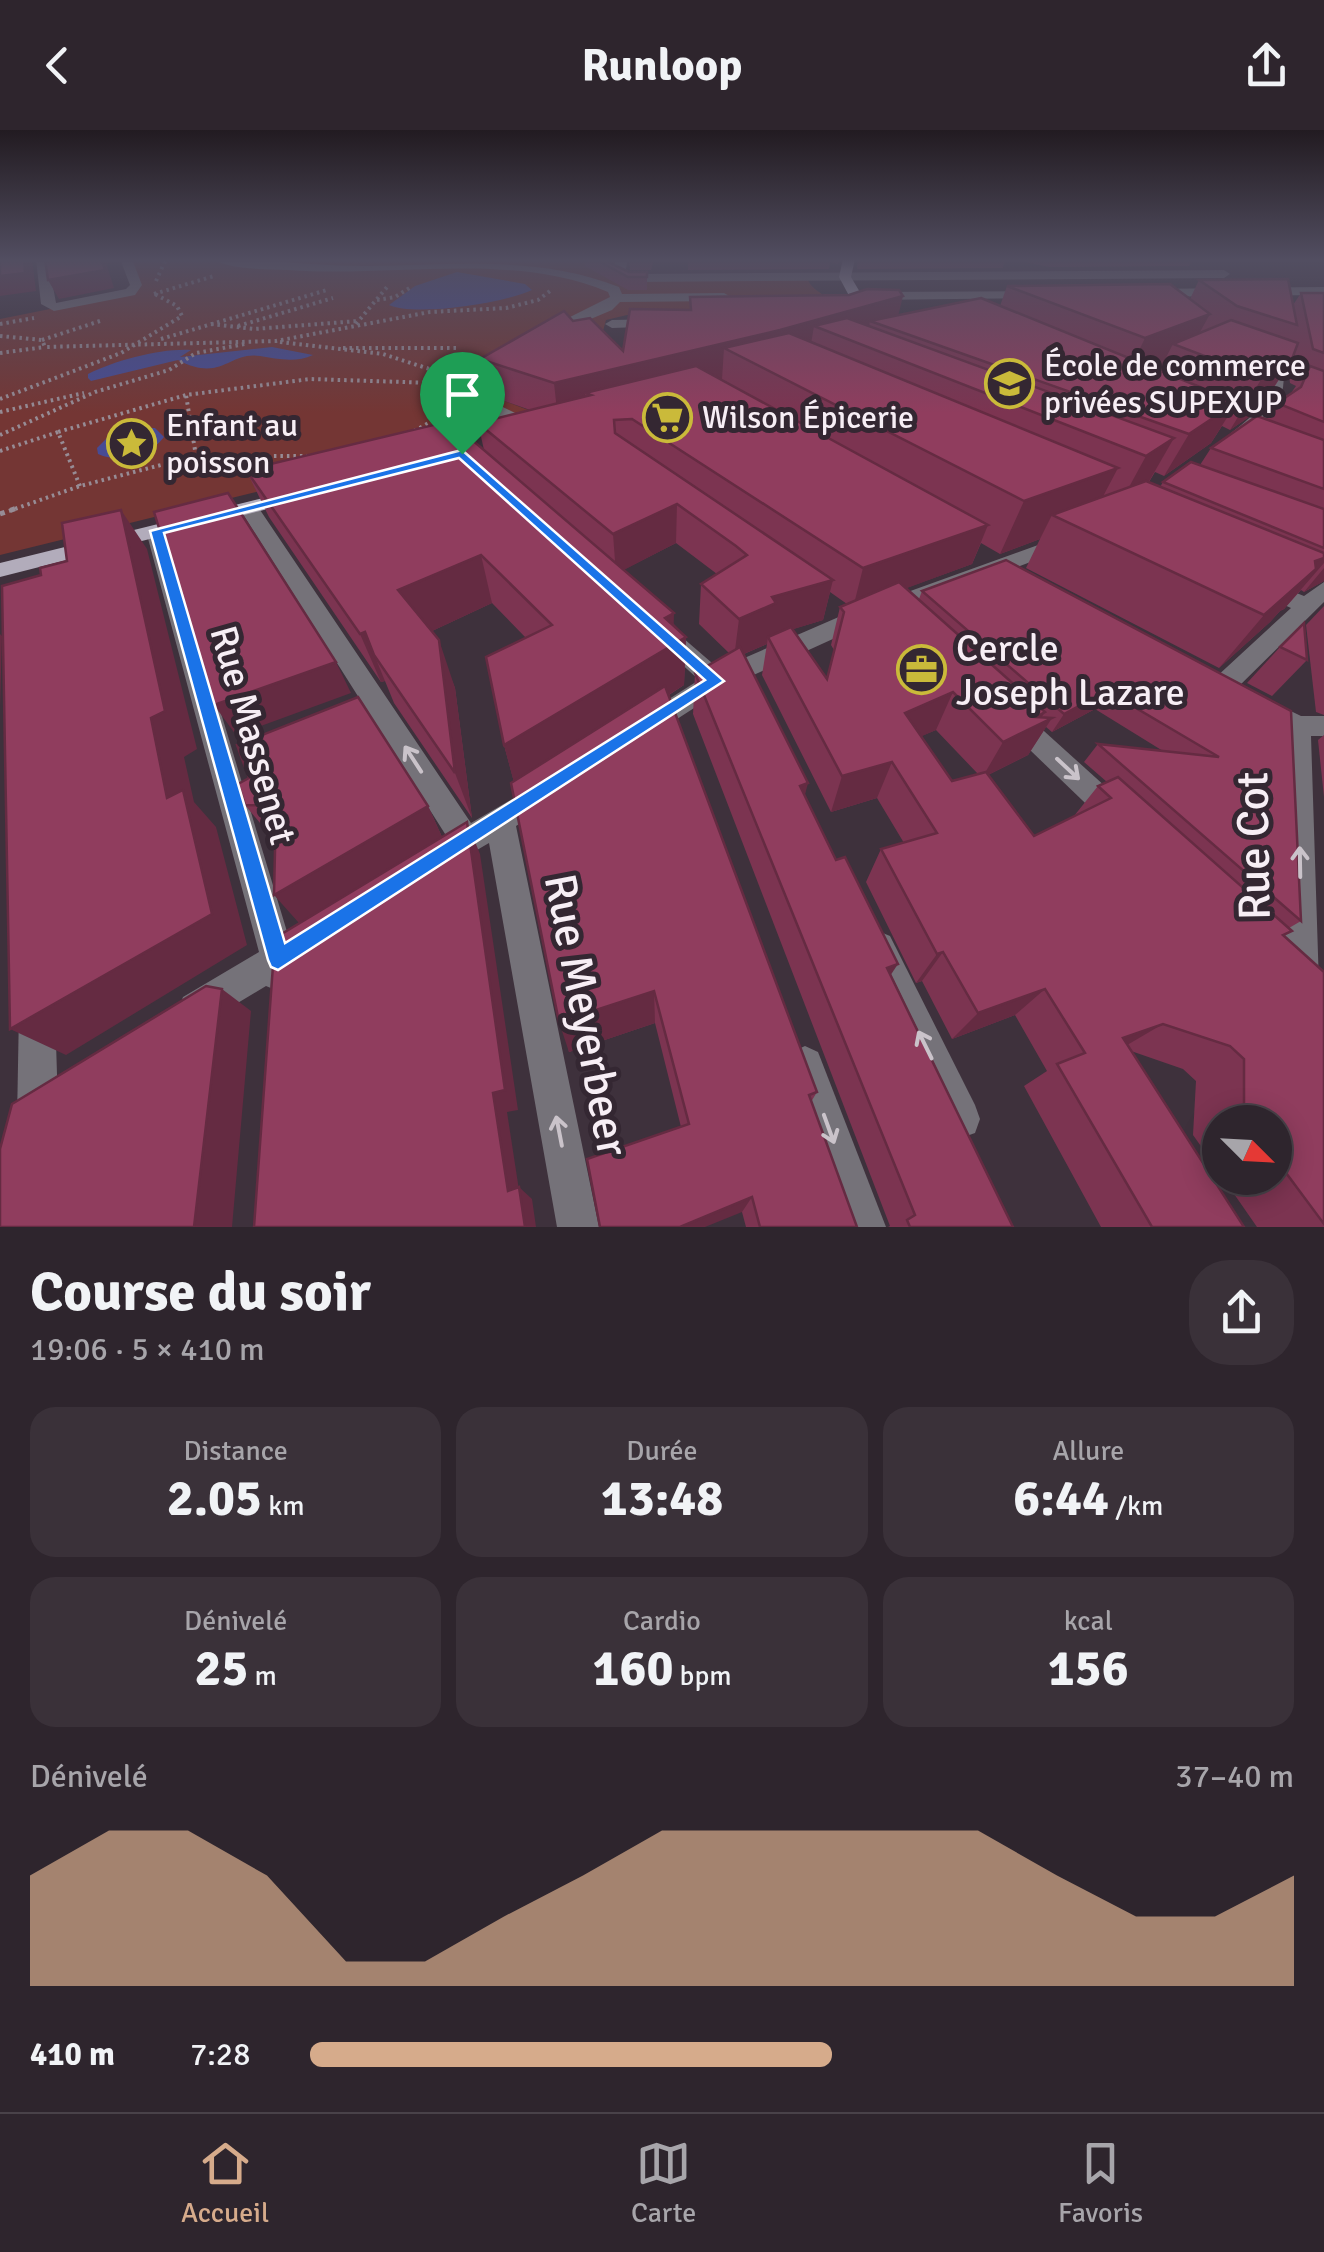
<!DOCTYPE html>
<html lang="fr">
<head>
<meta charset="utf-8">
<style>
  body { margin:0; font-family:Signika,sans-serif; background:#3a3139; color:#f1f3f6; height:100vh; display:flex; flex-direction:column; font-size:38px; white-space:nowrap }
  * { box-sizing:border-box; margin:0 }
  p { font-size:32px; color:#a7a5aa }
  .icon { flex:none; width:55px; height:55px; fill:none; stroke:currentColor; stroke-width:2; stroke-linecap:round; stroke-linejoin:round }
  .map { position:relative; height:1097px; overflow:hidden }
  .sheet { display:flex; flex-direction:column; background:#2e252d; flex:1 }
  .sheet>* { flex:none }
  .needle { width:65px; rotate:114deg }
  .fabs { position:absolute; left:1202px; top:975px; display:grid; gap:20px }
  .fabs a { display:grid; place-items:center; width:90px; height:90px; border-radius:50%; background:#2e252d; box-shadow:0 5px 25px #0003,0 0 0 2px #494249; font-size:50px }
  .pin { position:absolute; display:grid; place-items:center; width:85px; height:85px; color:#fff; margin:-102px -42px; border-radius:50% 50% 50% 0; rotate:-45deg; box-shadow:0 0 10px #0007 }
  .pin .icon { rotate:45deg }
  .round { display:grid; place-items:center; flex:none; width:105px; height:105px; border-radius:40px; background:#3a3139 }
  .overview { display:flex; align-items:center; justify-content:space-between; height:170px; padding:0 30px }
  h1 { font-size:55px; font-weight:700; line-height:75px }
  .figures { display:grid; grid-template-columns:repeat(3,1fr); gap:15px; height:170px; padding:10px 30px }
  .figures div { display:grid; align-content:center; border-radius:25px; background:#3a3139; text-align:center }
  .figures b { font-size:50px; font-weight:700 }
  .figures small { font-size:28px; font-weight:400 }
  .figures p { font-size:28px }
  .chart { height:280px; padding:20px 30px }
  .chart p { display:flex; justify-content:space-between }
  .chart svg { width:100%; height:180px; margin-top:10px; fill:#d6ab8b; opacity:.7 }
  ul { padding:0 30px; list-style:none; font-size:32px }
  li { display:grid; grid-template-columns:160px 120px 1fr; align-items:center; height:75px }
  li i { height:25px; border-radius:12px; background:#d6ab8b }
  header { display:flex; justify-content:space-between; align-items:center; height:130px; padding:0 30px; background:#2e252d; font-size:45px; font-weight:700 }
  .tabs { display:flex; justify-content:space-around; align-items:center; height:140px; border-top:2px solid #494249; background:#2e252d; font-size:28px; color:#a7a5aa }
  .tabs a { display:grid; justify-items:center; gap:5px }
  .tabs .active { color:#d6ab8b }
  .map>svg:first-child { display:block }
  .green { fill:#743634 }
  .water { fill:#474b94 }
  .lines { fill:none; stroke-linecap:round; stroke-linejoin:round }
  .path-far1 { stroke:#978c95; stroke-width:4; stroke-dasharray:2.5 4; stroke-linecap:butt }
  .path { stroke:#978c95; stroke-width:5; stroke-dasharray:5 6; stroke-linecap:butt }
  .minor { fill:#757279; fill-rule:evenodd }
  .major { fill:#b2acbb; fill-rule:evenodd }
  .wall { fill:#7c3451; fill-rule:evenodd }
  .shaded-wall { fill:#652b42 }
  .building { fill:#903d5e; stroke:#652b42; stroke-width:2.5 }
  .oneway { stroke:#cac3ca }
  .route { fill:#1a73e8; stroke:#fff; stroke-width:2.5; fill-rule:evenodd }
  .labels { text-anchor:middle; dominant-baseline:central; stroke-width:10; stroke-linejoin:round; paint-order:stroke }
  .far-poi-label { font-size:32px; fill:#f7eef5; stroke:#342732; text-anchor:start }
  .poi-label { font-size:38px; fill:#f7eef5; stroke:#342732; text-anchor:start }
  .street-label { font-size:38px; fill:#f7eef5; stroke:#342732 }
  .near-street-label { font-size:45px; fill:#f7eef5; stroke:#342732 }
</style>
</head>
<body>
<header><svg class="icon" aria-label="back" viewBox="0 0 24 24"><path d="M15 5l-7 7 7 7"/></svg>Runloop<svg class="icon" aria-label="share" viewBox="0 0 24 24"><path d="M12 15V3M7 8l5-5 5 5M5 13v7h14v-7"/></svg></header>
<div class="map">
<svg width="1324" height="1097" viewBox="0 0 1324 1097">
  <rect width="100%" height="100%" fill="#3e313c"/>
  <path class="green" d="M131,129h486l-4,18 195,3c9,18 21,6 13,34l-194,1 -21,5 -3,11 -37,13 -80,50 66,25 -552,136v-236l135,-27z"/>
  <g class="water">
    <path d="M457,142l68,12 7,6c-27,13 -118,27 -143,15l26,-19z"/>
    <path d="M272,217l41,8c-17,8 -36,4 -53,1 -31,-5 -38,27 -82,4l-87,21 -3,-3v-4c28,-14 74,-26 103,-24l-11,7z"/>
    <path d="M133,298h22l9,9c-14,19 -44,27 -66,17l-1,-6 12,-12z"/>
  </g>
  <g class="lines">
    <g class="path-far1">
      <polyline points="156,151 166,129"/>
      <polyline points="154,164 214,146"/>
      <polyline points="377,170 395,167 411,157"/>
      <polyline points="0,194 34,188"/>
      <polyline points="211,194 254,199 358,191"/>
      <polyline points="356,194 387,157"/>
      <polyline points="238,196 333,168"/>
      <polyline points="0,206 42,210 45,217 276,211 430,182 506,178 538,170 550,161"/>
      <polyline points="161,209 327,160"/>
      <polyline points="42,210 103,190"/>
      <polyline points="280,212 383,224 439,242"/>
      <polyline points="343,218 460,218"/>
      <polyline points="0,223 45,217"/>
      <polyline points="0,269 121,223 182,186 177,176 153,163"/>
      <polyline points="0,282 84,263"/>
      <polyline points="414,301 438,288 445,269"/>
      <polyline points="0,305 95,262 169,240 196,223 245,214"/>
      <polyline points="0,321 58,302"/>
      <polyline points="196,326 186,265 310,249 435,253"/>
      <polyline points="80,356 58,302 186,265"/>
      <polyline points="9,381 80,356 196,326 310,326"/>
    </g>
    <polyline class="path" points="0,384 17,378"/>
    <g class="minor">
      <polygon points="36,129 48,129 56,173 126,159 130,155 120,129 132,129 142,155 135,165 54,181 41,174"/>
      <path d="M212,129c52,0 103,7 155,7 86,0 169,-12 252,21l3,7 102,-1 7,4 -7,4 -104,1 -8,8 -59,25 -7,-4 2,-3 62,-31 -2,-5c-97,-41 -216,-14 -320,-22 -23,-1 -55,0 -76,-11z"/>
      <polygon points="616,129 628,129 625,143 631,144 1224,140 1230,144 1224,148 631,152 612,146"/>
      <polygon points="1324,157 1324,165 1150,167 1144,163 1150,159"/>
      <polygon points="1040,161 1041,164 1035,168 870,170 864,166 870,162"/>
      <polygon points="662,189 667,190 667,196 612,198 605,194 612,190"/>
      <path d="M1274,212l7,4c5,34 6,59 -22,82 -9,8 -16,14 -28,13v-8c38,-28 41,-40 36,-87z"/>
      <polygon points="506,216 518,219 475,242 465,254 472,262 542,296 542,304 530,304 460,268 448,254 465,236"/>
      <polygon points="249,372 256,374 471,693 543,651 553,654 557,663 553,672 516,696 599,1097 557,1097 489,713 446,738 435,734 431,724 435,714 447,707 239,378"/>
      <polygon points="156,395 166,401 288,805 302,798 314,803 319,815 314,827 295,838 290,856 278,861 266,856 196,898 183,893 178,880 183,867 259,822 146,401"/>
      <polygon points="1063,406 1070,407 1073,412 1070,417 857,498 725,558 657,602 648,605 639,602 635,595 639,588 699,550 652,507 648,501 652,495 668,495 719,539 841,486"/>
      <polygon points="1261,449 1304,466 1324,452 1324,472 1232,563 1214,563 1210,556 1214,549 1291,478 1253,461 1250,456"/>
      <polygon points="1264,568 1301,586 1324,586 1324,606 1311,606 1319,855 1314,867 1302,872 1290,867 1285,855 1284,601 1255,585 1251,578 1255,571"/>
      <polygon points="1015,580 1024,583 1127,676 1132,685 1127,694 1117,698 1107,694 1006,597 1002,590 1006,583"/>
      <polygon points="878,801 890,806 975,975 980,989 975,1003 961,1008 947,1003 861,818 866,806"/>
      <polygon points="37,863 50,868 55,881 58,977 50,1004 36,1009 22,1004 17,990 19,881 24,868"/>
      <polygon points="805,916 818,922 886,1097 844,1097 786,935 792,922"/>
    </g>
    <g class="major">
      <polygon points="843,129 855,129 851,147 864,169 884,178 884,184 854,175 839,147"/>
      <polygon points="296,360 306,366 303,370 0,447 0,433"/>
    </g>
  </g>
  <g class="wall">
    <polygon points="585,129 614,129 612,134 629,142 647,142 647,160 628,160 585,136"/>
    <polygon points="629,129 654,129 651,140 630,140"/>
    <polygon points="688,129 841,129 838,134 830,132 829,139 688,140"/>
    <polygon points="858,129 1005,129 1003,138 857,139"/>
    <polygon points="1012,129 1192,129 1189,136 1049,137"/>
    <path d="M1199,150l94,25 8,-12h23v288l-20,11 -3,-2 -17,19 -4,2 -10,11 -51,46 -193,-100 14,-29 -40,15 -19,-11 -9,21 -66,24 13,11 3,-8 369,120 10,210 -12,7 -5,8 40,36v255h-67l-34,-49h52v-56h-55v51l-27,-38 3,-54 -13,-12 -52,-18 113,176h-143l-77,-141 23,-15 -32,-56 -63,24 -30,-58 -6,2 -50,-101 15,-33 23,-6 -27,-45 -46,14 -69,-137 5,-31 -23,10 61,142 208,431h-125l2,-1 -197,-512 2,-41 34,-20 -30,-29 2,-40 16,-10 -41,-31 -53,27 63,67 -2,48 -15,10 148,397 -6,10 46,125h-111l-4,-15 -61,-85 -26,-104 -86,29 -55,-270 -10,-37 22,-107 -34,-35 -60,28 23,57 17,130 -78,-115 -9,-22 -4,1 -112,-165 -23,-47 238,-20 -6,-27 52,-13 -43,-15 -7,-36 93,-38 50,30 276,-36 101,-9 7,-20 183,13zM1288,236l2,17 6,3 -5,7 -14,10 -11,16 -55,29 -11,17 -37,17 -3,5 -11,-5 6,-10 9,4 47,-33 11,-17 8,4 29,-20zM830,462l17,12 -7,3 -9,38 3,5 -7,29 -34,-50 30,-9zM1095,579l68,42 -65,-7 -14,18 23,20 -9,4 -24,30 -40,20 -46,-61 40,-20 18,-28 6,5zM936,600l42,44 -26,7 -31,-45z"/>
    <polygon points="1324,476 1324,585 1316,582 1306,495"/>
    <polygon points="1280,517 1307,530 1272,566 1247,553"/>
    <polygon points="1324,605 1324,667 1318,610"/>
    <polygon points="245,675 428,676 442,707 299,793 275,706 270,705"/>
  </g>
  <g class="shaded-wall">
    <polygon points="24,129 32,129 36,161 0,166 0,146"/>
    <polygon points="101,129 114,129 115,132 106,133 114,158 59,169 48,150"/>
    <polygon points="903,166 895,199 870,191 867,209 814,196 809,226 724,218 722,249 592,281 591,265 585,263 586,283 558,290 554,253"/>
    <polygon points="1210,184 1190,220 1173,214 1160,239 1123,254 1145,208"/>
    <polygon points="1292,229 1259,280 1230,300 1262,248"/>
    <polygon points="1237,272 1211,313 1164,346 1189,304"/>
    <polygon points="1174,308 1144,360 1117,379 1146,326"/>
    <polygon points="1118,338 1090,391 1052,385 1040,409 1000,424 1024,371"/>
    <polygon points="677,374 676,413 616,444 613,404"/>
    <polygon points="121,380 147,419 197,619 184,627 194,672 216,697 247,815 66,925 10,899 151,588"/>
    <polygon points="988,395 972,434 853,478 863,438"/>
    <polygon points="481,425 492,473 415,509 398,460"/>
    <polygon points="1324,428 1324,433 1284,479 1280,481 1270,492 1219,538 1264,485 1315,431"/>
    <polygon points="1324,438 1324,451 1304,462"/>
    <polygon points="833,450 823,490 768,507 767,514 734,528 739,489 772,467"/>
    <polygon points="674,483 673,514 686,507 684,555 516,660 504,615 665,488"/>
    <polygon points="365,502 385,551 381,552 360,504"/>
    <polygon points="0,504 2,506 0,578"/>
    <polygon points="439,510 455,558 472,688 455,643"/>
    <polygon points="336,532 351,563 236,605 214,575"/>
    <polygon points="1107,561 1095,579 1052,602 1064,584"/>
    <polygon points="953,562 936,600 890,620 905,583"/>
    <polygon points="1045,582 1036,596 1052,588 1028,625 982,648 1003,612 1036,587"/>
    <polygon points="892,632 877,668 831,682 842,646"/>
    <polygon points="808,653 798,692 800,656"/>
    <polygon points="428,676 442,707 299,793 274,765"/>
    <polygon points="467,692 480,724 518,980 507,982 521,1073 508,1061 493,963"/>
    <polygon points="943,822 922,851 916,853 937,824"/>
    <polygon points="898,834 878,864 887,838"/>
    <polygon points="222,859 251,881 232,1097 194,1097"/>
    <polygon points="1045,859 1015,885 952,909 978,883"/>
    <polygon points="654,861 655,893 569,922 559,892"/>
    <polygon points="1163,894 1122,918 1123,908"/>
    <polygon points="519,1057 532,1069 536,1097 525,1097"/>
    <polygon points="752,1067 742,1082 705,1097 680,1097"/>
  </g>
  <g class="building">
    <polygon points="0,129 24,129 25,143 0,146"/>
    <polygon points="45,129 101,129 105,140 48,150"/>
    <polygon points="595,129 609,129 608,132 629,142 647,142 647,147 628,147"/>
    <polygon points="1288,149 1297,195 1237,176 1199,150"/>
    <polygon points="1170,154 1210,184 1145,208 1007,156"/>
    <polygon points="867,159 899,160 903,166 780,200 554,253 480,229 564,181 573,191 590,188 623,221 630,179 691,180 690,167 849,165"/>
    <polygon points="1301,163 1324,163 1324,223 1313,219"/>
    <polygon points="981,168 1237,272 1189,304 870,191"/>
    <polygon points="847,188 1174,308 1146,326 814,196"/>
    <polygon points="1231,190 1298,213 1292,229 1262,248 1173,214"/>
    <polygon points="789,203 1118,338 1024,371 724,218"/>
    <polygon points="696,236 988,395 863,438 632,289 614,290 615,303 833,450 772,467 776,473 739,489 701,454 747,425 736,416 677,374 613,404 478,293 591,265 585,263"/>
    <polygon points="1310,236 1324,241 1324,292 1277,273 1301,257"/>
    <polygon points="1257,286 1324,310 1324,359 1211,318"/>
    <polygon points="450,291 674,483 665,488 686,507 504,615 486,527 552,495 481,425 398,460 439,510 455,643 374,525 365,502 360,504 246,340"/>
    <polygon points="1191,332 1324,379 1324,418 1163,352"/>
    <polygon points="1146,351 1324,423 1324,428 1315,431 1316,439 1264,485 1052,385"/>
    <polygon points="228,363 336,532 214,575 154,382"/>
    <polygon points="121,380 165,581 151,588 167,668 183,660 212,784 10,899 2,456 41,445 40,438 67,431 62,393"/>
    <polygon points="1006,430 1291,581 1301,791 1098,614 1219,627 1107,561 1064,584 922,461"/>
    <polygon points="899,452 1045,582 1036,587 1052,588 1003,612 953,562 905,583 952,651 986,642 1034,706 1111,668 1098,656 1118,647 1292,801 1283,805 1324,842 1324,1094 1275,1028 1275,992 1249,992 1244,986 1244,929 1230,916 1163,894 1123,908 1244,1097 1152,1097 1057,934 1085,923 1045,859 978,883 943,822 937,824 881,719 937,703 892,632 842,646 768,507 791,497 827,549 844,482 840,477"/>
    <polygon points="1304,493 1307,530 1280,517"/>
    <polygon points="740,517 808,653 800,656 836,730 845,727 898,834 887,838 1013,1097 910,1097 907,1090 915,1085 695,543"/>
    <polygon points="665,556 817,962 809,965 857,1097 760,1097 752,1067 680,1097 600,1097 587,1029 689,994 654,861 559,892 511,653"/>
    <polygon points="358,567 428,676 274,765 276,676 245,675 238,654 249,648 237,615"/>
    <polygon points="467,692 505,960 493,963 508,1061 519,1057 525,1097 254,1097 275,808"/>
    <polygon points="206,856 222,859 194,1097 0,1097 0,1019 12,974"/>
  </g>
  <defs><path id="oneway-shaft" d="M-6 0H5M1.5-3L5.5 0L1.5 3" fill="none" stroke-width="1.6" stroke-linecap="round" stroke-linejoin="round" transform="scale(2.5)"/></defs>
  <g class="oneway">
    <use href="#oneway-shaft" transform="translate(413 629) rotate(-123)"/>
    <use href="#oneway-shaft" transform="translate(1068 639) rotate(43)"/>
    <use href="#oneway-shaft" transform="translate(1300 732) rotate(-91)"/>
    <use href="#oneway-shaft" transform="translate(925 915) rotate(-116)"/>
    <use href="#oneway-shaft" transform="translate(829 999) rotate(70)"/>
    <use href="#oneway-shaft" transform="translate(559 1001) rotate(-101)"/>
  </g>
  <linearGradient id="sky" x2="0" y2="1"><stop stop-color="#221b21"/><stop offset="0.46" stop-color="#524e61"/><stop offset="1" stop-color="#524e61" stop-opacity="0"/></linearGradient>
  <rect width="1324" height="283" fill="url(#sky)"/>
  <path class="route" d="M462,320l262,231 -446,289 -7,-3 -3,-7 -118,-429zM459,328l246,222 -420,263 -121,-410z"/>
  <defs>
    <symbol id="university-ring" viewBox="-11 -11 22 22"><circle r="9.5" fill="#342732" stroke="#caba3a" stroke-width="1.5"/><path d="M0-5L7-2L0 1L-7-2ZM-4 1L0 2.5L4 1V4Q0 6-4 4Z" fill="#caba3a"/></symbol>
    <symbol id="supermarket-ring" viewBox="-11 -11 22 22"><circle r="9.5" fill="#342732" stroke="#caba3a" stroke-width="1.5"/><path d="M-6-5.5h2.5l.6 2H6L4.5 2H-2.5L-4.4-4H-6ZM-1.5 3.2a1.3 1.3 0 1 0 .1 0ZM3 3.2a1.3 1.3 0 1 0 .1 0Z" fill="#caba3a"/></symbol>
    <symbol id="sight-ring" viewBox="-11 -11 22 22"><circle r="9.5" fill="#342732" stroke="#caba3a" stroke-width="1.5"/><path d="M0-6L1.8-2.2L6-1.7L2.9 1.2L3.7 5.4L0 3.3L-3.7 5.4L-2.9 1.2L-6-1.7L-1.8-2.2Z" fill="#caba3a"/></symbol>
    <symbol id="office-ring" viewBox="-11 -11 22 22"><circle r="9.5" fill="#342732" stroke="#caba3a" stroke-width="1.5"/><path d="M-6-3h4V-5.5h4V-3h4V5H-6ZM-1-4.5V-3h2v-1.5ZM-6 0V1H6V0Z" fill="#caba3a"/></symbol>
  </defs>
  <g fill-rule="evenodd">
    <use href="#university-ring" x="982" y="226" width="55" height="55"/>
    <use href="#supermarket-ring" x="640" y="260" width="55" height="55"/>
    <use href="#sight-ring" x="104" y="286" width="55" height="55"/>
    <use href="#office-ring" x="894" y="512" width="55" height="55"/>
  </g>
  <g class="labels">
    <g class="far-poi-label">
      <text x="1044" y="235">École de commerce<tspan x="1044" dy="37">privées SUPEXUP</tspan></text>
      <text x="702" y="287">Wilson Épicerie</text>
      <text x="166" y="295">Enfant au<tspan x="166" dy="37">poisson</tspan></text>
    </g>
    <g class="poi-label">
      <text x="956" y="518">Cercle<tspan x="956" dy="44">Joseph Lazare</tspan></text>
    </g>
    <g class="street-label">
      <text transform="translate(253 605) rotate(74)">Rue Massenet</text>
    </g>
    <g class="near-street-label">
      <text transform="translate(1254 716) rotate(-91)">Rue Cot</text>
      <text transform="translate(586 885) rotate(79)">Rue Meyerbeer</text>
    </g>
  </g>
</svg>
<div class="fabs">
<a><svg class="needle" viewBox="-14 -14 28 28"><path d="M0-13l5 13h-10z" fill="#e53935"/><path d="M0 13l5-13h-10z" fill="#a7a5aa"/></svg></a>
</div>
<div class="pin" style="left:462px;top:324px;background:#1e9e55"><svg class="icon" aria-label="arrive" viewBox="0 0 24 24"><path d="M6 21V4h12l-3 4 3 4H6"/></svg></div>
</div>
<section class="sheet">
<div class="overview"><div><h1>Course du soir</h1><p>19:06 · 5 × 410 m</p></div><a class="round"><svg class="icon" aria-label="share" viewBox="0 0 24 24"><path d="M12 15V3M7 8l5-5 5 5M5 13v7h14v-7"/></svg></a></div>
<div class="figures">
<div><p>Distance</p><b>2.05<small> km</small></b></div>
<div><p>Durée</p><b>13:48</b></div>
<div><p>Allure</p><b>6:44<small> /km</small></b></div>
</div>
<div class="figures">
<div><p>Dénivelé</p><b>25<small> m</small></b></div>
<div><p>Cardio</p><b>160<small> bpm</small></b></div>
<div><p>kcal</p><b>156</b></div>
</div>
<div class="chart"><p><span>Dénivelé</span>37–40 m</p>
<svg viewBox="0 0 160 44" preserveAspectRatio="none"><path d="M0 44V17L10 6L20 6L30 17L40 38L50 38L60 27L70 17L80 6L90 6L100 6L110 6L120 6L130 17L140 27L150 27L160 17V44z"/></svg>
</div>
<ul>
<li><b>410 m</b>7:28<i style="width:53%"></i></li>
</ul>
</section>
<nav class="tabs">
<a class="active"><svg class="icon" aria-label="home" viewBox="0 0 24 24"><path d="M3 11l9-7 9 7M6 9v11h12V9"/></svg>Accueil</a>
<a><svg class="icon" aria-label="map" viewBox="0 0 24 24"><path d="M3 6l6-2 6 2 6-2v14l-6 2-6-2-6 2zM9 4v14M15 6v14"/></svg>Carte</a>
<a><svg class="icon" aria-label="saved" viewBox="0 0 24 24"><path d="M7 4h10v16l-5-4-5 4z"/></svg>Favoris</a>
</nav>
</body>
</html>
